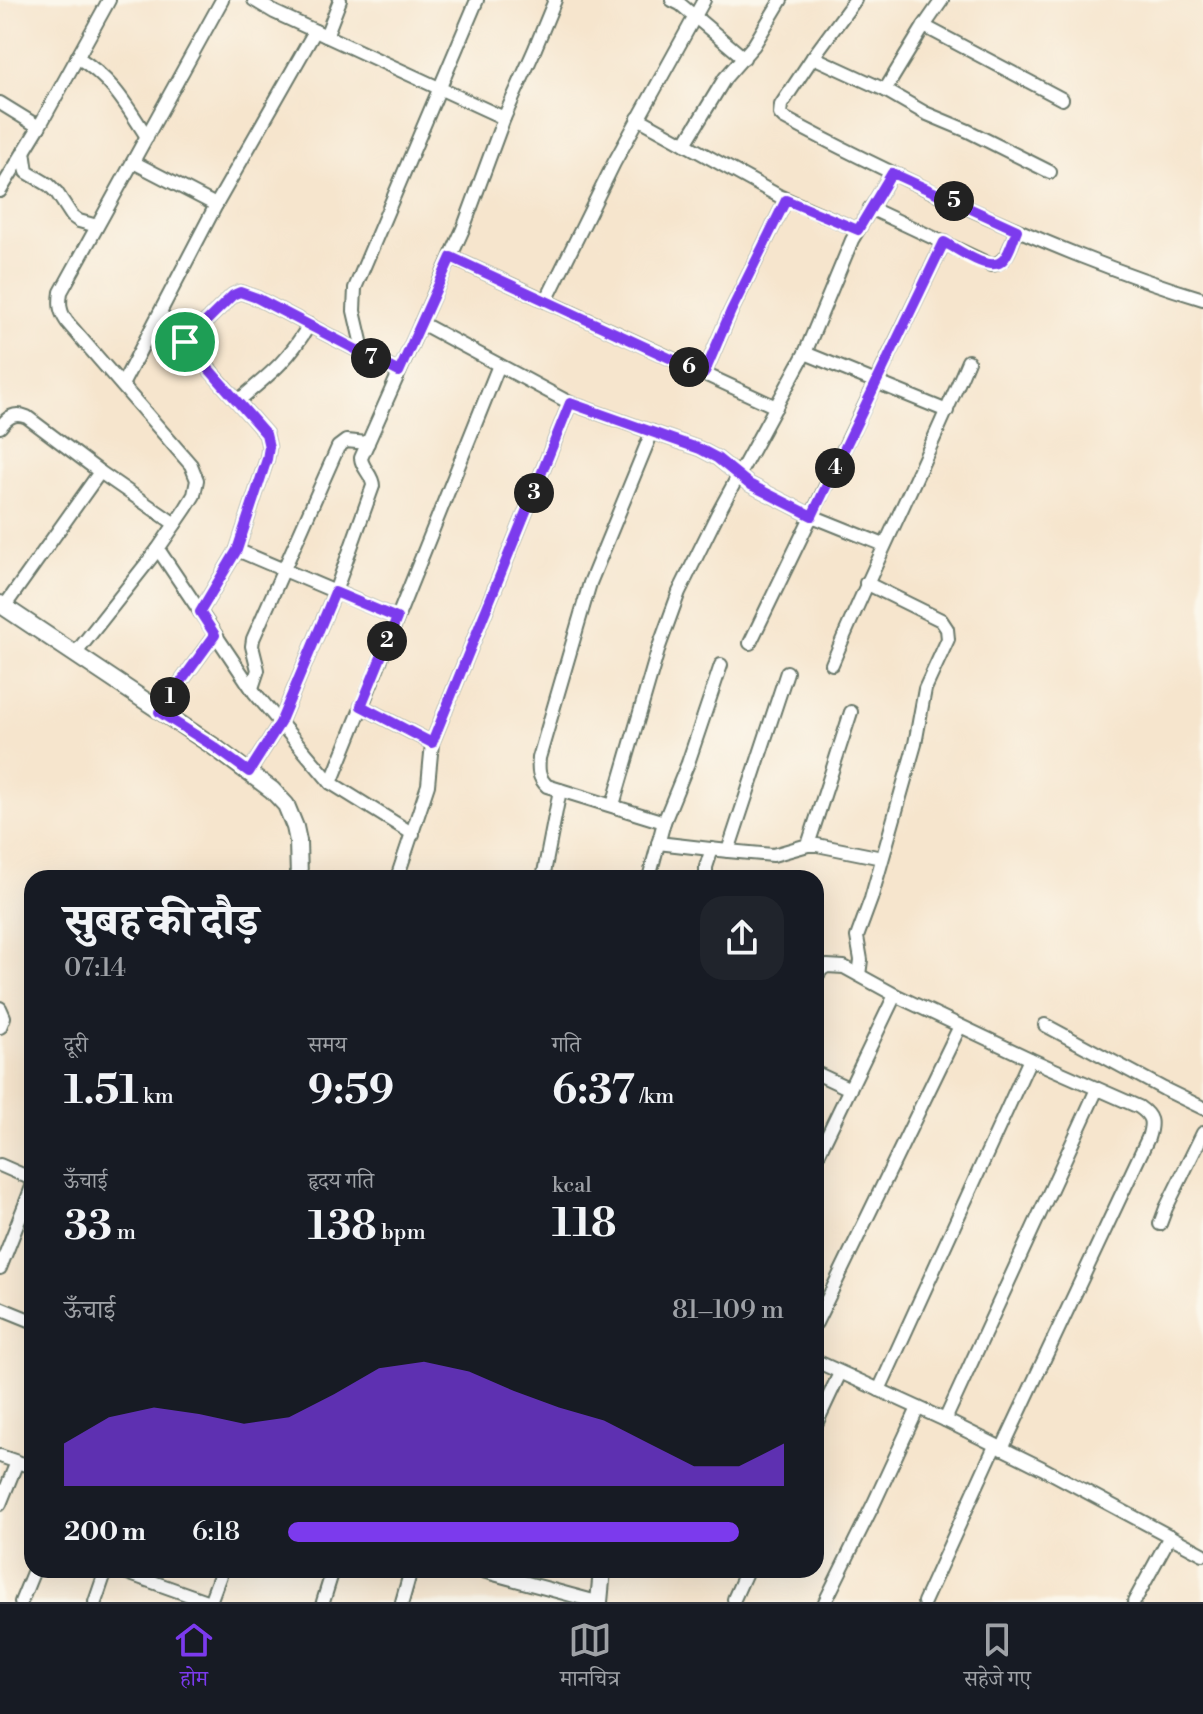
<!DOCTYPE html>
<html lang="hi">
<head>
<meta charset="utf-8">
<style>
  body { margin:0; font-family:"Libre Bodoni","Noto Serif Devanagari",serif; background:#20242c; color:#f1f3f6; height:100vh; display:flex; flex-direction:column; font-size:30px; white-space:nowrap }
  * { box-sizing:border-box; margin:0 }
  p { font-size:26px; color:#9ea1a6 }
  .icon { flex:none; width:44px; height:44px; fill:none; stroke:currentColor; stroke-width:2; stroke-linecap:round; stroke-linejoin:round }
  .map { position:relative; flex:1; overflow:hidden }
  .sheet { position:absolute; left:24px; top:870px; width:800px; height:708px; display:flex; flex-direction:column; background:#171b24; border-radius:24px; box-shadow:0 8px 32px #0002 }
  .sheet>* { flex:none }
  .pin { position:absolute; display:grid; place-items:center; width:68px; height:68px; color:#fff; margin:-34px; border:4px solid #fff; border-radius:50%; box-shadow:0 2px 8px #0007 }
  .km { position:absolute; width:40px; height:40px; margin:-20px; border-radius:50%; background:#222; color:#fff; font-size:22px; line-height:40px; text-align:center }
  .round { display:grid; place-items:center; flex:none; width:84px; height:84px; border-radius:24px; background:#20242c }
  .summary { display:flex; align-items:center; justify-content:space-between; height:136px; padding:0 40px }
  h1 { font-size:44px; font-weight:800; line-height:60px }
  .figures { display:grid; grid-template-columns:repeat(3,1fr); gap:12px; height:136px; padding:8px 40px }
  .figures div { display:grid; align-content:center }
  .figures b { font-size:40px; font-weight:800 }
  .figures small { font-size:22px; font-weight:400 }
  .figures p { font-size:22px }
  .chart { height:224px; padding:16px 40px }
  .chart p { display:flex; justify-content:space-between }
  .chart svg { width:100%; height:144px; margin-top:8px; fill:#7c3aed; opacity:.7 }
  ul { padding:0 40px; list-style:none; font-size:26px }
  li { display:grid; grid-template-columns:128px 96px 1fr; align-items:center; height:60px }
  li i { height:20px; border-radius:10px; background:#7c3aed }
  .tab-bar { display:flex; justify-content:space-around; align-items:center; height:112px; border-top:2px solid #363941; background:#171b24; font-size:22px; color:#9ea1a6 }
  .tab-bar a { display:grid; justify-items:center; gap:4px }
  .tab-bar .on { color:#7c3aed }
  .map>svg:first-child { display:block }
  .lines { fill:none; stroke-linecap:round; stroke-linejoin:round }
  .minor-casing { stroke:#6a786a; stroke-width:16 }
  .tertiary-casing { stroke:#6a786a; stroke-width:20 }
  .minor { stroke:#fff; stroke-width:12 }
  .tertiary { stroke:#fff; stroke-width:16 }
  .route-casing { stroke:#fff; stroke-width:16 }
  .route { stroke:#7c3aed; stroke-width:10 }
</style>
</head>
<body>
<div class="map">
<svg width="1203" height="1602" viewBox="0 0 1203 1602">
  <rect width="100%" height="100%" fill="#fbf7ec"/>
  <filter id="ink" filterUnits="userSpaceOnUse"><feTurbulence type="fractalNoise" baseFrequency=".0125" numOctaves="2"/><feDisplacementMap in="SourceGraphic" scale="16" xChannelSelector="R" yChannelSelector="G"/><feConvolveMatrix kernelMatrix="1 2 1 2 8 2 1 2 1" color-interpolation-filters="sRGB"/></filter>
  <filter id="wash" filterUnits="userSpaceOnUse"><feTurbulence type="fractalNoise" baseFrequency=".006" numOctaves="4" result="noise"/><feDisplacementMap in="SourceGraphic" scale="32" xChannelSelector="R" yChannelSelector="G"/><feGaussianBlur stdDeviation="1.8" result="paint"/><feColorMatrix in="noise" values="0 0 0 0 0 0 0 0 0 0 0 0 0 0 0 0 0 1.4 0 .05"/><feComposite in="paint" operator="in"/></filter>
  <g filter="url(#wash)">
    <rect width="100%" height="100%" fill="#f6e5cd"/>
  </g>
  <g filter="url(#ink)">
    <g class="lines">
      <defs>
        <g id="minor">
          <polyline points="254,0 274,12 504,118"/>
          <polyline points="672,0 680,4 744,58"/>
          <path d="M855,0l-42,57 -32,48 -1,9 4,4c57,31 116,59 175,86 80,36 160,70 244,95"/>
          <polyline points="924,26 1062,99"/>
          <polyline points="326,36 340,0"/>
          <path d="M77,57c34,21 49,47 70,80"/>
          <polyline points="813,57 885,90 925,113 968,131 1050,172"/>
          <polyline points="885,90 924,26 942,0"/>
          <polyline points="0,103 39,127"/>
          <polyline points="638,118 779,196 858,230"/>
          <polyline points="685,144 725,78 754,45 781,0"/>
          <polyline points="24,151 27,172 49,185 57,193 72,216 79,221 97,226"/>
          <polyline points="133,162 216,205"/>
          <polyline points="0,191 39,127 109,0"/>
          <path d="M870,208l121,57c17,-2 20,-21 26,-35"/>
          <polyline points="451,257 776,407"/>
          <polyline points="546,301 614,163 704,0"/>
          <polyline points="160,313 266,434 269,447 267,459 237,550 200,612"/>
          <polyline points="185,342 233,295 240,292 257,298 399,372"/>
          <polyline points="805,353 947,411"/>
          <polyline points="364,354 354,311 355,288 477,0"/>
          <polyline points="704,374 731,311 786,200"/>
          <polyline points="122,385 216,205 315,31"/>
          <path d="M238,401c31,-26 50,-40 71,-76"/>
          <polyline points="570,403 700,449 717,458 749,484 812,516 884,545"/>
          <path d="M0,427c8,-10 14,-15 27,-10l73,55 75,52"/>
          <path d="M652,432l-62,151 -51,175c-1,12 -1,19 8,28l117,36"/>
          <polyline points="158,549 254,692 331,783 413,834"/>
          <polyline points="237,550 397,618"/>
          <polyline points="4,607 100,472"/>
          <polyline points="750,643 944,242"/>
          <path d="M75,654l83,-105 28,-41 8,-13 3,-15 -6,-15 -124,-143c-7,-10 -8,-17 -6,-30l161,-292"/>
          <path d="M832,664c43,-102 93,-201 136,-303"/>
          <polyline points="252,688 258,670 252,646 253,639 338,447 346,441 368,443"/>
          <polyline points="361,706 432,743"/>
          <polyline points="159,712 215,635"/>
          <path d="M249,772l31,-49 55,-131 38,-106c0,-11 -11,-17 -12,-28l102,-229 41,-111 30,-67 21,-51"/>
          <polyline points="331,783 499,365"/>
          <polyline points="613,805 659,647 679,592 718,513 805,353 852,240 892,173"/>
          <polyline points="658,843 728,851 773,855 808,845 817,845 882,858"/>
          <polyline points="808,845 851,712"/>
          <polyline points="728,851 787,672"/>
          <polyline points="397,878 428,785 432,743 570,403 421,323"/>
          <polyline points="543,878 560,790"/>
          <polyline points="649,878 664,822 688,763 721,665"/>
          <polyline points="706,878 706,867 712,849"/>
          <polyline points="859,975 861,960 857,937 871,899 915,744 925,689 948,639 947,629 941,620 866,583"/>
          <path d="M816,977l6,-8 5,-3 17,1 51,28 135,64 109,48c13,9 14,15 9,31l-146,311"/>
          <polyline points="0,1008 4,1017 0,1027"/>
          <polyline points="1045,1025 1164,1089 1203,1108"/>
          <polyline points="816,1073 850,1089"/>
          <polyline points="816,1159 895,995"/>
          <polyline points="0,1165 32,1179"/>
          <polyline points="1160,1224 1166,1208 1203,1133"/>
          <polyline points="0,1268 32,1187"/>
          <polyline points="0,1308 32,1321"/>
          <polyline points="816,1323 960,1026"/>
          <polyline points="816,1361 945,1420 1042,1468 1203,1554"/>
          <polyline points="879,1390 1030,1059"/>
          <polyline points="945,1420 1097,1089"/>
          <polyline points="816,1424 840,1373"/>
          <polyline points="0,1456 32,1467"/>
          <polyline points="0,1504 17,1462"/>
          <polyline points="119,1570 209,1602"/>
          <polyline points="479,1570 597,1602"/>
          <polyline points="734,1599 747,1570"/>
          <polyline points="21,1602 34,1570"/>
          <polyline points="95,1602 106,1570"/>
          <polyline points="210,1602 222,1570"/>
          <polyline points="323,1602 333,1570"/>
          <polyline points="402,1602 411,1570"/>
          <polyline points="825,1602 874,1503 918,1408"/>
          <polyline points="924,1602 995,1446"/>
          <polyline points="1134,1602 1170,1536"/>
        </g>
        <g id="tertiary">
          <polyline points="0,604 213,746 272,790 286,805 295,827 298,841 299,878"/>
          <polyline points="599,1602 602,1570"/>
        </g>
      </defs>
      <use href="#minor" class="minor-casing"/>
      <use href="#tertiary" class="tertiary-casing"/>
      <use href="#minor" class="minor"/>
      <use href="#tertiary" class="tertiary"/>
    </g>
  </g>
  <g class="lines" filter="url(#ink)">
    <defs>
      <path id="route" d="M892,173l125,57c-4,9 -7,23 -14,30 -12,14 -46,-11 -59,-18l-132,274 -63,-32 -32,-26 -17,-9 -130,-46 -138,340 -71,-37 36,-88 -62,-26 -55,131 -31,49 -36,-26 -54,-34 56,-77 -15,-23 37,-62 30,-91 2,-12 -3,-13 -81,-92 48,-47 7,-3 17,6 142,74 52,-115 253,117 27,-63 55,-111 72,30z"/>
    </defs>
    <use href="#route" class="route-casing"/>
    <use href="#route" class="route"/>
  </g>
</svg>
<div class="pin" style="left:185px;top:342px;background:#1e9e55"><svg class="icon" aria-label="arrive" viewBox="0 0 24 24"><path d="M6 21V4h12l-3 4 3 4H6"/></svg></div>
<b class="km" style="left:170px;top:697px">1</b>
<b class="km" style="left:387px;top:641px">2</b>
<b class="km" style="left:534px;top:493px">3</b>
<b class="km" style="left:835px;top:468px">4</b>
<b class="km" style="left:954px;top:201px">5</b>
<b class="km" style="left:689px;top:367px">6</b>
<b class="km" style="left:371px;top:358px">7</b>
<section class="sheet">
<div class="summary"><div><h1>सुबह की दौड़</h1><p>07:14</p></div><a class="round"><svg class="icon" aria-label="share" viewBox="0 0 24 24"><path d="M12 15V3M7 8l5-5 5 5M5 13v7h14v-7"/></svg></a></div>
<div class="figures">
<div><p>दूरी</p><b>1.51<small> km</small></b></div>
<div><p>समय</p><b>9:59</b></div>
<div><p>गति</p><b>6:37<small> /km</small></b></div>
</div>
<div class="figures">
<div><p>ऊँचाई</p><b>33<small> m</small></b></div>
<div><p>हृदय गति</p><b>138<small> bpm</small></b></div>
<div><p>kcal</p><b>118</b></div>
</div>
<div class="chart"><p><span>ऊँचाई</span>81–109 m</p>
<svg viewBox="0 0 160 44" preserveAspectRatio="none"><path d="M0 44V31L10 23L20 20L30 22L40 25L50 23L60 16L70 8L80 6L90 9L100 15L110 20L120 24L130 31L140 38L150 38L160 31V44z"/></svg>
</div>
<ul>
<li><b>200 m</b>6:18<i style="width:91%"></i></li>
</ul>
</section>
</div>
<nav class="tab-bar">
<a class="on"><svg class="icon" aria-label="home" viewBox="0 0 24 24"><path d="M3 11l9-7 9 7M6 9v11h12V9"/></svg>होम</a>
<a><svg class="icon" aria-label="map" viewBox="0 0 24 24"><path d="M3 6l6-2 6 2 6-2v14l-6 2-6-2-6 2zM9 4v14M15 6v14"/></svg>मानचित्र</a>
<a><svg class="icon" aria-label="saved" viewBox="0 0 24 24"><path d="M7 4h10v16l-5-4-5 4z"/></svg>सहेजे गए</a>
</nav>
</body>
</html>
